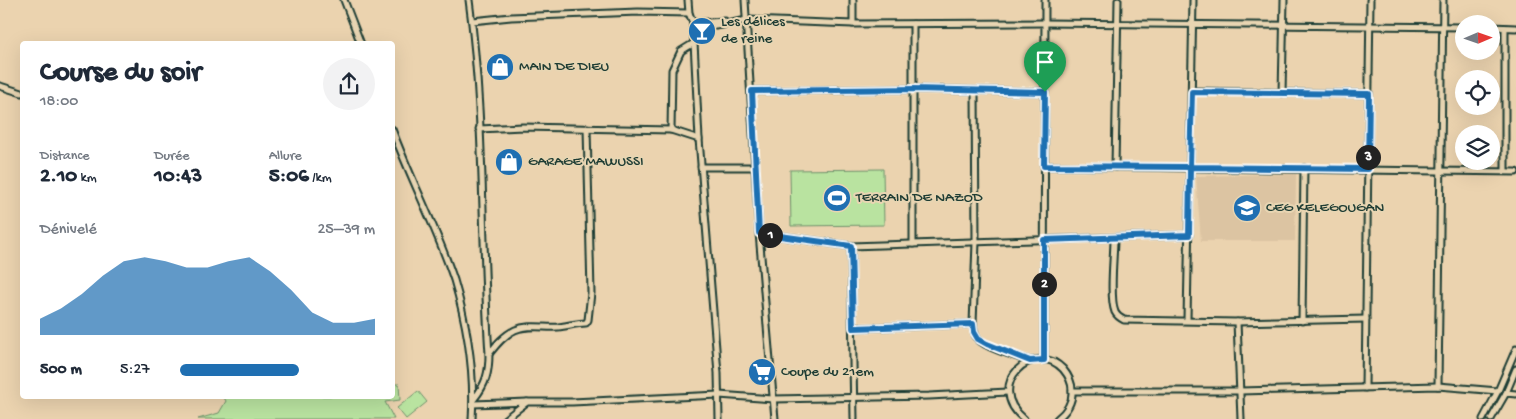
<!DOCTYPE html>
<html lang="fr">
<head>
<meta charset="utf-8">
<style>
  body { margin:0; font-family:"Gochi Hand",sans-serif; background:#f2f2f3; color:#1f2937; height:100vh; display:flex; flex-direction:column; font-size:19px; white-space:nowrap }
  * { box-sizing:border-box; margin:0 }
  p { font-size:16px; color:#747a83 }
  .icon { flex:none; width:28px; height:28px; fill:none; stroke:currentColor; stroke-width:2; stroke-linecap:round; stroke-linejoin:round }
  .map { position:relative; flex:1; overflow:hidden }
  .details { position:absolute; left:20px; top:41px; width:375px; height:358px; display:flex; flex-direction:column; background:#fff; border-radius:5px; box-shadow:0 5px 20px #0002 }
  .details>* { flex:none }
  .needle { width:32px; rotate:88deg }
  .buttons { position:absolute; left:1455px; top:15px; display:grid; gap:10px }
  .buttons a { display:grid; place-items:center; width:45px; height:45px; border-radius:50%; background:#fff; box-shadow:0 5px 20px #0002; font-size:25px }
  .pin { position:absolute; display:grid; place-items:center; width:42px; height:42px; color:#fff; margin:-51px -21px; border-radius:50% 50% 50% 0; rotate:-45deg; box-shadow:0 0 5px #0007 }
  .pin .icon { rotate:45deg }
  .km { position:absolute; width:25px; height:25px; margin:-12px; border-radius:50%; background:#222; color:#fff; font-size:14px; line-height:25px; text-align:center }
  .round { display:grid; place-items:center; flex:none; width:52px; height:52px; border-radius:26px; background:#f2f2f3 }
  .summary { display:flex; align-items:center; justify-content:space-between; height:85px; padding:0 20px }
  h1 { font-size:28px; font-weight:800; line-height:38px }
  .stats { display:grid; grid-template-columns:repeat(3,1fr); gap:8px; height:85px; padding:5px 20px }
  .stats div { display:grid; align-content:center }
  .stats b { font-size:21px; font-weight:800 }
  .stats small { font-size:14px; font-weight:400 }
  .stats p { font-size:14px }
  .chart { height:140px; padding:10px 20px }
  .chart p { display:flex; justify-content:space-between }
  .chart svg { width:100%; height:90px; margin-top:5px; fill:#1f6fb2; opacity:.7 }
  ul { padding:0 20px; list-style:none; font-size:16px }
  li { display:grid; grid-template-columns:80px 60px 1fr; align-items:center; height:38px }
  li i { height:12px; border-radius:6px; background:#1f6fb2 }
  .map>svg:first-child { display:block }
  .built { fill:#dcc4a2 }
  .green { fill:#b9e3a0; stroke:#6c906a }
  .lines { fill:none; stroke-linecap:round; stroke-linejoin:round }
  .minor-casing { stroke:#1f3d34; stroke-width:9 }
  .minor { stroke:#e8d5b2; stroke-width:5 }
  .route-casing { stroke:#fff; stroke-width:10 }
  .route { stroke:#1f6fb2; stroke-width:6 }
  .labels { text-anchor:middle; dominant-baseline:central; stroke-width:4; stroke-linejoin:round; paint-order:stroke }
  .poi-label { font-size:15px; fill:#1f3d34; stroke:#e8d5b2; text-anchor:start }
</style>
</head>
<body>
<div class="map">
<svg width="1516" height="419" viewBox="0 0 1516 419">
  <rect width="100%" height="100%" fill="#ebd3af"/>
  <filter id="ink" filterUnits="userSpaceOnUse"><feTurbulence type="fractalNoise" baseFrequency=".02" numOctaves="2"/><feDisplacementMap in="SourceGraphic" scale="10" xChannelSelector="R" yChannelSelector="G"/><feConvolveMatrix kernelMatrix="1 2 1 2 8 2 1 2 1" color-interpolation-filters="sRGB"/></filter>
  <g filter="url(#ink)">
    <polygon class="built" points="1296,174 1295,241 1201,241 1196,176"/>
    <g class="green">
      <polygon points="883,169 884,225 791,226 790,170"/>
      <polygon points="393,384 399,384 400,400 385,402 394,419 198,419 219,413 226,401 223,396 392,396"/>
      <polygon points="418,391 427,402 406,419 397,408"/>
    </g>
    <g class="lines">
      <defs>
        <g id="minor">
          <polyline points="344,0 361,44"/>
          <path d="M469,0c16,117 12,236 20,354 0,19 -3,30 -15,45"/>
          <polyline points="688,0 689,13 693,23 699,139 718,373 719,419"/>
          <polyline points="745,0 759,233 775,419"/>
          <polyline points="472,21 511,17 638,12 689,13"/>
          <polyline points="693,23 725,21"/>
          <polyline points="853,24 853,0"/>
          <polyline points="693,26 716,26 747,20 853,24 1045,23 1464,27"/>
          <polyline points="1491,27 1516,28"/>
          <polyline points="0,86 22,93"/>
          <polyline points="752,91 914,89 1045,92"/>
          <polyline points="1192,91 1369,94"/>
          <polyline points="1282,93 1284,0"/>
          <path d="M392,129c19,51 45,100 62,151 13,44 21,93 18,139"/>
          <polyline points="479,129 523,127 671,130 699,139"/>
          <polyline points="671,130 672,70 681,51 694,43"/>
          <polyline points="1044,166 1516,172"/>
          <polyline points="701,167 755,167"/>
          <polyline points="1115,167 1118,0"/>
          <polyline points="1505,171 1505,28"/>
          <polyline points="759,233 851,246 1189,235"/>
          <path d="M1114,239c0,17 -5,58 1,73 2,4 5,6 9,8l113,2 129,-3"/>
          <polyline points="913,244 913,24"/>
          <polyline points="851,246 854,419"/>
          <polyline points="1187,320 1193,0"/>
          <polyline points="1302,321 1304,168"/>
          <polyline points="1237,322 1241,419"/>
          <path d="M973,324c1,5 1,11 5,15 10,10 38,17 52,22"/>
          <polyline points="853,328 973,324 976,242 975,91"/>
          <path d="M489,354c7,-9 15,-19 26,-24 13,-6 29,-2 43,-3 10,-1 19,-4 28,-4l2,-3 3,-27 -4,-165"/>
          <polyline points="1044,360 1045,0"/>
          <polyline points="1438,386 1443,0"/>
          <polyline points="1365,388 1370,0"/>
          <polyline points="1072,391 1240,391 1438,386 1498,391"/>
          <polyline points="1506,393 1516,394"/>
          <polyline points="473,404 527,402"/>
          <polyline points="505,419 527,402 572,402 719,395 773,399 929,396 1008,392"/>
          <path d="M1024,419c-41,-34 10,-80 39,-50 5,6 9,13 9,21 1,12 -6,22 -15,29"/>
          <polyline points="1483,419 1498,391 1516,349"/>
          <polyline points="1491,419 1506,393 1516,369"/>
        </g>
      </defs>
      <use href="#minor" class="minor-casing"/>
      <use href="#minor" class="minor"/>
    </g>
  </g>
  <g class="lines" filter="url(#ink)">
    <defs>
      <polyline id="route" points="1045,92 914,89 752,91 759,233 851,246 853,328 973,324 974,332 978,339 987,344 1030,361 1044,360 1044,240 1189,235 1190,167 1368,169 1369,94 1192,92 1190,167 1044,166 1045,92"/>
    </defs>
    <use href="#route" class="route-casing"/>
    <use href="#route" class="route"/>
  </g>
  <defs>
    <symbol id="bar-disc" viewBox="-11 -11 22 22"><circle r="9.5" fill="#1f6fb2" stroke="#e8d5b2"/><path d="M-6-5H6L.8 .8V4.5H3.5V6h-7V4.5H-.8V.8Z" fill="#fff"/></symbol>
    <symbol id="shop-disc" viewBox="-11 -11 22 22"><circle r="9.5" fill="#1f6fb2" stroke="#e8d5b2"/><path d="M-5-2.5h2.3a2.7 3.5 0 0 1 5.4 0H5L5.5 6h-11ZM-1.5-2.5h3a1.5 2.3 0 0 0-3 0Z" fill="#fff"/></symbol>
    <symbol id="stadium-disc" viewBox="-11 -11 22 22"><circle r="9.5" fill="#1f6fb2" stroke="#e8d5b2"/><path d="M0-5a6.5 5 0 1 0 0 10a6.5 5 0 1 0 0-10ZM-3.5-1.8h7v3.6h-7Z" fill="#fff"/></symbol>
    <symbol id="school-disc" viewBox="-11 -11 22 22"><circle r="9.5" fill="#1f6fb2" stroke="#e8d5b2"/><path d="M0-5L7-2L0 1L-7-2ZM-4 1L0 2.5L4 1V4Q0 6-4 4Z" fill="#fff"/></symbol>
    <symbol id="supermarket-disc" viewBox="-11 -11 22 22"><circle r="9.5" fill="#1f6fb2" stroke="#e8d5b2"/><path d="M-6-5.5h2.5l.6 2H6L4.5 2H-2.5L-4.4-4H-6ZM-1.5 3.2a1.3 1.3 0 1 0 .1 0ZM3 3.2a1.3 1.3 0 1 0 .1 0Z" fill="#fff"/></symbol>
  </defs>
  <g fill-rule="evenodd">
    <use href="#bar-disc" x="686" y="15" width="32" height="32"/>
    <use href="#shop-disc" x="484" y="51" width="32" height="32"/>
    <use href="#shop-disc" x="493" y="146" width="32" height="32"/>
    <use href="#stadium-disc" x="821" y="182" width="32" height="32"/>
    <use href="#school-disc" x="1231" y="192" width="32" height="32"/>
    <use href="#supermarket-disc" x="746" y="356" width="32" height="32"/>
  </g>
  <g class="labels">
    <g class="poi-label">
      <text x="721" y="22">Les délices<tspan x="721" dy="17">de reine</tspan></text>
      <text x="519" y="67">MAIN DE DIEU</text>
      <text x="528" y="162">GARAGE MAWUSSI</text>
      <text x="856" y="198">TERRAIN DE NAZOD</text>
      <text x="1266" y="208">CEG KELEGOUGAN</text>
      <text x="781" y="372">Coupe du 21em</text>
    </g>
  </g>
</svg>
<div class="buttons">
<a><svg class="needle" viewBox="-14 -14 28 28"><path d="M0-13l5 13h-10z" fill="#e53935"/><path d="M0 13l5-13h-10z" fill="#747a83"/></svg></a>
<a><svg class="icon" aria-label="locate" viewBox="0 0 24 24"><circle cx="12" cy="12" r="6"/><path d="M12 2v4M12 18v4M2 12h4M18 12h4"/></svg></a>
<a><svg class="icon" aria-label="layers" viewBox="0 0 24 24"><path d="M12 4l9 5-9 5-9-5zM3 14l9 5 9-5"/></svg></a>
</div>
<div class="pin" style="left:1045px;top:92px;background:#1e9e55"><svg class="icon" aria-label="arrive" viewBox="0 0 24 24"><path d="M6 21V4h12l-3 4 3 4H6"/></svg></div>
<b class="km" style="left:770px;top:235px">1</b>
<b class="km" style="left:1044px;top:284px">2</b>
<b class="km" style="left:1368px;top:157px">3</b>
<section class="details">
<div class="summary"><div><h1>Course du soir</h1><p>18:00</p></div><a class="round"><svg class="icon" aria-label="share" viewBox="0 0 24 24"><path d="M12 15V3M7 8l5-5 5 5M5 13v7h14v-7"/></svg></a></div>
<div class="stats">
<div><p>Distance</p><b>2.10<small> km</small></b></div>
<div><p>Durée</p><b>10:43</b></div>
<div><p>Allure</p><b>5:06<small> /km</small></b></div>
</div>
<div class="chart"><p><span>Dénivelé</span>25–39 m</p>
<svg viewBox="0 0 160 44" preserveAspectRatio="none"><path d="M0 44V36L10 31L20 24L30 15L40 8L50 6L60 8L70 11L80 11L90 8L100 6L110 13L120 22L130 33L140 38L150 38L160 36V44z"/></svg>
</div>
<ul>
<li><b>500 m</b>5:27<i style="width:61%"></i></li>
</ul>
</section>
</div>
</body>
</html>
